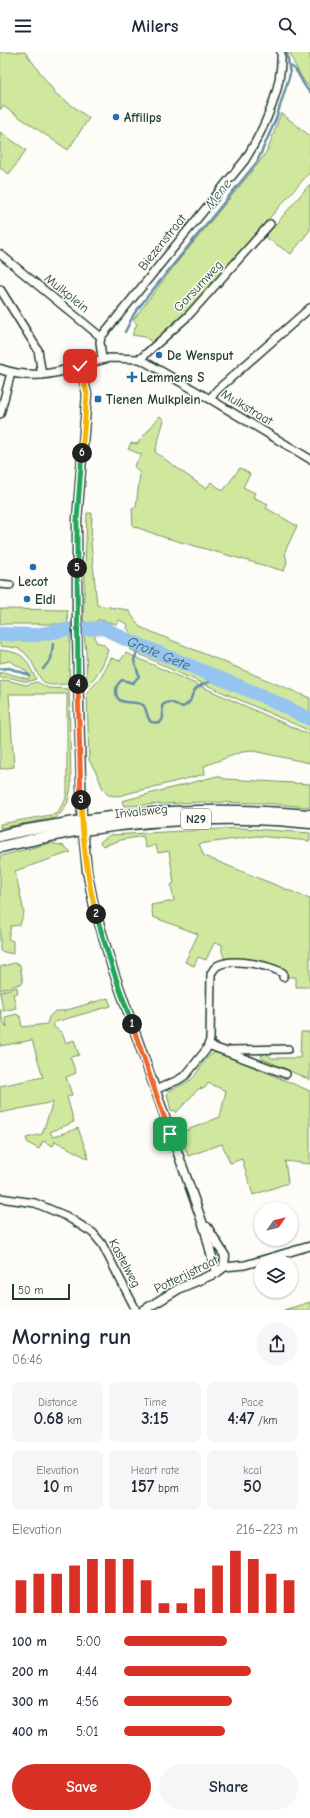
<!DOCTYPE html>
<html lang="en">
<head>
<meta charset="utf-8">
<style>
  body { margin:0; font-family:"Comic Neue",sans-serif; background:#f6f6f7; color:#1f2937; height:100vh; display:flex; flex-direction:column; font-size:15px; white-space:nowrap }
  * { box-sizing:border-box; margin:0 }
  p { font-size:13px; color:#747a83 }
  .icon { flex:none; width:22px; height:22px; fill:none; stroke:currentColor; stroke-width:2; stroke-linecap:round; stroke-linejoin:round }
  .map { position:relative; height:1258px; overflow:hidden }
  .side { display:flex; flex-direction:column; background:#fff; flex:1 }
  .side>* { flex:none }
  .needle { width:26px; rotate:56deg }
  .tools { position:absolute; left:254px; top:1150px; display:grid; gap:8px }
  .tools a { display:grid; place-items:center; width:44px; height:44px; border-radius:50%; background:#fff; box-shadow:0 1px 3px #0004; font-size:20px }
  .scale { position:absolute; left:12px; bottom:10px; width:58px; box-sizing:border-box; padding-left:4px; border:2px solid #1f3d34; border-top:0; font-size:11px; line-height:14px; white-space:nowrap; color:#1f3d34; -webkit-text-stroke:3px #fdfcf7; paint-order:stroke }
  .pin { position:absolute; display:grid; place-items:center; width:34px; height:34px; color:#fff; margin:-17px; border-radius:8px; box-shadow:0 2px 6px #0006 }
  .km { position:absolute; width:20px; height:20px; margin:-10px; border-radius:50%; background:#222; color:#fff; font-size:11px; line-height:20px; text-align:center }
  .round { display:grid; place-items:center; flex:none; width:42px; height:42px; border-radius:21px; background:#f6f6f7 }
  .overview { display:flex; align-items:center; justify-content:space-between; height:68px; padding:0 12px }
  h1 { font-size:22px; font-weight:800; line-height:30px }
  .figures { display:grid; grid-template-columns:repeat(3,1fr); gap:6px; height:68px; padding:4px 12px }
  .figures div { display:grid; align-content:center; border-radius:8px; background:#f6f6f7; text-align:center }
  .figures b { font-size:17px; font-weight:800 }
  .figures small { font-size:11px; font-weight:400 }
  .figures p { font-size:11px }
  .chart { height:112px; padding:8px 12px }
  .chart p { display:flex; justify-content:space-between }
  .chart svg { width:100%; height:72px; margin-top:4px; stroke:#d93025; stroke-width:6 }
  .cta { display:flex; gap:8px; margin-top:auto; padding:8px 12px }
  .cta a { flex:1; height:46px; border-radius:24px; background:#d93025; color:#fff; font-size:16px; font-weight:800; line-height:46px; text-align:center }
  .cta a+a { background:#f6f6f7; color:#1f2937 }
  ul { padding:0 12px; list-style:none; font-size:13px }
  li { display:grid; grid-template-columns:64px 48px 1fr; align-items:center; height:30px }
  li i { height:10px; border-radius:5px; background:#d93025 }
  header { display:flex; justify-content:space-between; align-items:center; height:52px; padding:0 12px; background:#fff; font-size:18px; font-weight:800 }
  .map>svg:first-child { display:block }
  .green { fill:#d0e89e; stroke:#789269 }
  .lines { fill:none; stroke-linecap:round; stroke-linejoin:round }
  .stream { stroke:#668ea5; stroke-width:2.5 }
  .river { stroke:#95c4f0; stroke-width:14 }
  .minor-casing { stroke:#1f3d34; stroke-width:10 }
  .tertiary-casing { stroke:#1f3d34; stroke-width:11 }
  .primary-casing { stroke:#1f3d34; stroke-width:13 }
  .minor { stroke:#fdfcf7; stroke-width:7 }
  .tertiary { stroke:#fdfcf7; stroke-width:8 }
  .primary { stroke:#fdfcf7; stroke-width:10 }
  .split-1-casing { stroke:#fff; stroke-width:8 }
  .split-2-casing { stroke:#fff; stroke-width:8 }
  .split-3-casing { stroke:#fff; stroke-width:8 }
  .split-4-casing { stroke:#fff; stroke-width:8 }
  .split-5-casing { stroke:#fff; stroke-width:8 }
  .split-6-casing { stroke:#fff; stroke-width:8 }
  .split-7-casing { stroke:#fff; stroke-width:8 }
  .split-1 { stroke:#f0652b; stroke-width:5 }
  .split-2 { stroke:#22a559; stroke-width:5 }
  .split-3 { stroke:#f5b400; stroke-width:5 }
  .split-4 { stroke:#f0652b; stroke-width:5 }
  .split-5 { stroke:#22a559; stroke-width:5 }
  .split-6 { stroke:#22a559; stroke-width:5 }
  .split-7 { stroke:#f5b400; stroke-width:5 }
  .poi-dot { fill:#1f6fb2; stroke:#fdfcf7; stroke-width:1.5 }
  .labels { text-anchor:middle; dominant-baseline:central; stroke-width:3; stroke-linejoin:round; paint-order:stroke }
  .shield { fill:#fdfcf7; stroke:#62766e; stroke-width:1 }
  .shield-label { font-size:12px; font-weight:bold; fill:#1f3d34 }
  .poi-label { font-size:13px; font-weight:bold; fill:#1f3d34; stroke:#fdfcf7; text-anchor:start }
  .street-label { font-size:13px; fill:#1f3d34; stroke:#fdfcf7 }
  .water-label { font-size:14px; font-style:italic; fill:#3c5f63; stroke:#fdfcf7 }
</style>
</head>
<body>
<header><svg class="icon" aria-label="menu" viewBox="0 0 24 24"><path d="M4 6h16M4 12h16M4 18h16"/></svg>Milers<svg class="icon" aria-label="search" viewBox="0 0 24 24"><circle cx="10" cy="10" r="6"/><path d="M15 15l6 6"/></svg></header>
<div class="map">
<svg width="310" height="1258" viewBox="0 0 310 1258">
  <rect width="100%" height="100%" fill="#fdfcf7"/>
  <filter id="ink" filterUnits="userSpaceOnUse"><feTurbulence type="fractalNoise" baseFrequency=".025" numOctaves="2"/><feDisplacementMap in="SourceGraphic" scale="8" xChannelSelector="R" yChannelSelector="G"/><feConvolveMatrix kernelMatrix="1 2 1 2 8 2 1 2 1" color-interpolation-filters="sRGB"/></filter>
  <g filter="url(#ink)">
    <g class="green">
      <polygon points="0,0 25,0 56,42 89,66 68,98 3,54 0,58"/>
      <path d="M290,0h20v36c-7,-6 -18,-27 -20,-36z"/>
      <polygon points="281,61 310,84 310,120 183,264 153,291 145,285 132,283 137,272 133,268 175,213 258,112 268,97"/>
      <polygon points="0,80 26,98 9,122 0,116"/>
      <polygon points="310,132 310,178 291,202 265,185"/>
      <polygon points="160,364 164,368 155,400 206,437 211,430 223,439 240,416 250,422 243,435 255,441 253,445 268,452 266,456 297,474 286,497 285,501 287,510 284,519 163,485 133,474 132,456 136,455 140,421 134,414 142,403 128,397 131,391 137,392"/>
      <polygon points="87,461 92,461 91,491 97,553 128,558 140,575 310,646 310,661 168,598 134,586 127,576 128,572 119,568 117,572 100,568 97,568 96,572 86,572 86,570 83,570"/>
      <polygon points="0,557 67,558 68,572 0,572"/>
      <path d="M94,580l2,10 7,2 5,6c-4,15 -11,25 -21,37l-1,-36 -2,-16h2v-2z"/>
      <path d="M62,581h6l2,3 -1,48c-7,0 -16,2 -22,0 -11,-4 -12,-26 -26,-34 -5,-3 -14,-3 -21,-4v-6l25,1v-2l26,-1z"/>
      <polygon points="131,592 197,621 210,628 310,671 310,679 179,621 129,597"/>
      <path d="M0,598c26,3 25,8 36,29 -14,7 -23,-5 -36,-1v-5l3,-1 25,7 2,-3 -5,-6 -15,-9 -10,2z"/>
      <polygon points="126,601 310,683 310,711 253,699 242,700 204,714 205,722 118,744 108,743 103,737 97,722 89,708 87,641 102,624 111,606 120,609"/>
      <polygon points="6,628 26,633 37,630 48,636 69,637 71,734 68,750 61,761 54,766 0,776 0,772 56,762 65,749 67,740 67,642 9,642 14,715 0,717 0,630"/>
      <polygon points="217,724 225,727 310,732 310,755 262,751 202,750 124,754 122,749"/>
      <polygon points="240,776 310,781 310,789 257,784 199,792 204,804 310,847 310,935 296,935 296,925 284,925 278,916 249,907 225,907 222,900 222,892 214,891 206,908 198,905 194,914 185,910 198,882 153,865 151,853 174,849 171,833 174,831 169,799 158,801 156,793 146,796 143,784 121,788 103,794 100,790 110,783"/>
      <polygon points="51,791 64,794 71,800 15,819 24,860 20,873 11,874 8,887 13,889 13,902 0,899 0,804"/>
      <polygon points="14,911 20,913 23,931 0,938 0,915"/>
      <polygon points="17,935 18,941 13,942 16,956 3,959 0,940"/>
      <polygon points="108,946 111,954 55,970 53,974 62,981 66,991 74,988 79,1003 70,1005 76,1021 66,1025 72,1043 67,1045 74,1070 50,1080 53,1085 78,1076 89,1107 55,1089 53,1094 43,1089 39,1097 28,1091 26,1086 42,1082 53,1050 0,1061 0,1034 43,1025 32,988 0,994 0,956 3,970 7,975 5,965 17,962 18,964 20,964 22,975 47,972 49,965 55,959 64,959"/>
      <polygon points="301,980 310,980 310,1028 263,1007 261,1004 263,1001 266,1000 271,1006 300,1006"/>
      <path d="M218,1000l92,39v73l-25,-3 3,22 -35,12 -11,-36 -12,4 -8,-19 -34,12 -8,-23 40,-16 6,-26 -18,-8 -3,5 -7,1 -22,24 -1,-3 -4,1 -4,-17 2,-3c8,-4 16,-7 23,-12 8,-8 14,-26 26,-27z"/>
      <polygon points="310,1250 310,1258 284,1258"/>
    </g>
    <g class="lines">
      <g class="stream">
        <path d="M289,13c12,6 11,18 21,27"/>
        <polyline points="125,280 134,262 147,245 257,110 276,67 290,22 287,0"/>
        <polyline points="92,572 92,577"/>
        <polyline points="51,580 52,585"/>
        <path d="M140,593l-6,15 5,16 -6,7 -11,-3c-4,3 -6,6 -6,11 0,17 18,8 27,14 4,3 3,12 8,17l9,1 3,-5 -1,-12c7,-8 13,-1 21,1 11,-6 6,-9 12,-17 4,-6 17,-9 23,-11"/>
        <polyline points="0,617 9,616 29,623"/>
        <polyline points="43,617 51,607 53,592"/>
      </g>
      <path class="river" id="s1" d="M0,582l35,1 29,-5 40,-2 19,10 137,57 50,24"/>
      <defs>
        <g id="minor">
          <polyline points="0,202 101,285"/>
          <polyline points="0,237 38,298 42,323"/>
          <path d="M101,285l144,-177c19,-31 38,-71 36,-108"/>
          <polyline points="101,285 100,290 102,307"/>
          <polyline points="140,307 188,264 270,172"/>
          <polyline points="80,314 109,306 140,307 210,347 310,407"/>
          <polyline points="210,347 217,338 310,256"/>
          <polyline points="0,362 11,321"/>
          <polyline points="0,532 10,533"/>
          <polyline points="208,993 286,1022"/>
          <polyline points="230,998 288,997"/>
          <path d="M155,1038l23,-10 8,-5 20,-25 4,-10 1,-66c1,-2 3,-6 6,-8 14,-9 48,-1 62,5l4,2v4"/>
          <polyline points="0,1146 35,1151 66,1164 93,1181 102,1192 136,1258"/>
          <polyline points="224,1215 245,1213 310,1194"/>
        </g>
        <g id="tertiary">
          <path d="M0,317c29,10 51,6 80,-3l7,28 -10,126v113l5,187 5,51 7,35 18,61 93,263 11,43"/>
          <polyline points="144,1258 180,1236 216,1221 224,1215 225,1204 207,1175"/>
        </g>
        <g id="primary">
          <path d="M0,784c16,-5 34,-7 51,-10 85,-16 173,-19 259,-11"/>
          <path d="M0,795c28,-6 55,-13 83,-17 75,-11 152,-15 227,-7"/>
        </g>
      </defs>
      <use href="#minor" class="minor-casing"/>
      <use href="#tertiary" class="tertiary-casing"/>
      <use href="#primary" class="primary-casing"/>
      <use href="#minor" class="minor"/>
      <use href="#tertiary" class="tertiary"/>
      <use href="#primary" class="primary"/>
    </g>
  </g>
  <g class="lines" filter="url(#ink)">
    <defs>
      <polyline id="split-1" points="132,972 170,1082"/>
      <polyline id="split-2" points="96,862 112,915 132,972"/>
      <path id="split-3" d="M81,748c1,38 6,77 15,114"/>
      <polyline id="split-4" points="78,632 81,748"/>
      <polyline id="split-5" points="77,516 78,632"/>
      <polyline id="split-6" points="77,516 77,468 82,401"/>
      <polyline id="split-7" points="80,314 87,342 82,401"/>
    </defs>
    <use href="#split-1" class="split-1-casing"/>
    <use href="#split-2" class="split-2-casing"/>
    <use href="#split-3" class="split-3-casing"/>
    <use href="#split-4" class="split-4-casing"/>
    <use href="#split-5" class="split-5-casing"/>
    <use href="#split-6" class="split-6-casing"/>
    <use href="#split-7" class="split-7-casing"/>
    <use href="#split-1" class="split-1"/>
    <use href="#split-2" class="split-2"/>
    <use href="#split-3" class="split-3"/>
    <use href="#split-4" class="split-4"/>
    <use href="#split-5" class="split-5"/>
    <use href="#split-6" class="split-6"/>
    <use href="#split-7" class="split-7"/>
  </g>
  <g class="poi-dot">
    <circle cx="116" cy="65" r="4"/>
    <circle cx="159" cy="303" r="4"/>
    <path d="M130 319h4v4h4v4h-4v4h-4v-4h-4v-4h4z"/>
    <rect x="94" y="343" width="8" height="8" rx="2"/>
    <circle cx="33" cy="515" r="4"/>
    <circle cx="27" cy="547" r="4"/>
  </g>
  <g class="labels">
    <rect class="shield" x="181" y="757" width="30" height="20" rx="3"/>
    <g class="shield-label">
      <text x="196" y="767">N29</text>
    </g>
    <g class="poi-label">
      <text x="124" y="65">Affilips</text>
      <text x="167" y="303">De Wensput</text>
      <text x="140" y="325">Lemmens S</text>
      <text x="106" y="347">Tienen Mulkplein</text>
      <text x="33" y="529" text-anchor="middle">Lecot</text>
      <text x="35" y="547">Eldi</text>
    </g>
    <g class="street-label">
      <text transform="translate(162 190) rotate(-51)">Biezenstraat</text>
      <text transform="translate(198 234) rotate(-47)">Gorsumweg</text>
      <text transform="translate(67 241) rotate(39)">Mulkplein</text>
      <text transform="translate(247 355) rotate(31)">Mulkstraat</text>
      <text transform="translate(141 759) rotate(-6)">Invalsweg</text>
      <text transform="translate(125 1211) rotate(62)">Kastelweg</text>
      <text transform="translate(186 1222) rotate(-26)">Potterijstraat</text>
    </g>
    <g class="water-label">
      <text transform="translate(218 142) rotate(-51)">Mene</text>
      <text stroke="none"><textPath href="#s1" startOffset="165">Grote Gete</textPath></text>
    </g>
  </g>
</svg>
<div class="tools">
<a><svg class="needle" viewBox="-14 -14 28 28"><path d="M0-13l5 13h-10z" fill="#e53935"/><path d="M0 13l5-13h-10z" fill="#747a83"/></svg></a>
<a><svg class="icon" aria-label="layers" viewBox="0 0 24 24"><path d="M12 4l9 5-9 5-9-5zM3 14l9 5 9-5"/></svg></a>
</div>
<div class="scale">50 m</div>
<div class="pin" style="left:170px;top:1082px;background:#1e9e55"><svg class="icon" aria-label="arrive" viewBox="0 0 24 24"><path d="M6 21V4h12l-3 4 3 4H6"/></svg></div>
<div class="pin" style="left:80px;top:314px;background:#d93025"><svg class="icon" aria-label="check" viewBox="0 0 24 24"><path d="M5 12l5 5 9-10"/></svg></div>
<b class="km" style="left:132px;top:972px">1</b>
<b class="km" style="left:96px;top:862px">2</b>
<b class="km" style="left:81px;top:748px">3</b>
<b class="km" style="left:78px;top:632px">4</b>
<b class="km" style="left:77px;top:516px">5</b>
<b class="km" style="left:82px;top:401px">6</b>
</div>
<section class="side">
<div class="overview"><div><h1>Morning run</h1><p>06:46</p></div><a class="round"><svg class="icon" aria-label="share" viewBox="0 0 24 24"><path d="M12 15V3M7 8l5-5 5 5M5 13v7h14v-7"/></svg></a></div>
<div class="figures">
<div><p>Distance</p><b>0.68<small> km</small></b></div>
<div><p>Time</p><b>3:15</b></div>
<div><p>Pace</p><b>4:47<small> /km</small></b></div>
</div>
<div class="figures">
<div><p>Elevation</p><b>10<small> m</small></b></div>
<div><p>Heart rate</p><b>157<small> bpm</small></b></div>
<div><p>kcal</p><b>50</b></div>
</div>
<div class="chart"><p><span>Elevation</span>216–223 m</p>
<svg viewBox="0 0 160 44" preserveAspectRatio="none"><path d="M5 44V24M15 44V20M25 44V20M35 44V15M45 44V11M55 44V11M65 44V11M75 44V24M85 44V38M95 44V38M105 44V29M115 44V15M125 44V6M135 44V11M145 44V20M155 44V24"/></svg>
</div>
<ul>
<li><b>100 m</b>5:00<i style="width:59%"></i></li>
<li><b>200 m</b>4:44<i style="width:73%"></i></li>
<li><b>300 m</b>4:56<i style="width:62%"></i></li>
<li><b>400 m</b>5:01<i style="width:58%"></i></li>
</ul>
<div class="cta"><a>Save</a><a>Share</a></div>
</section>
</body>
</html>
